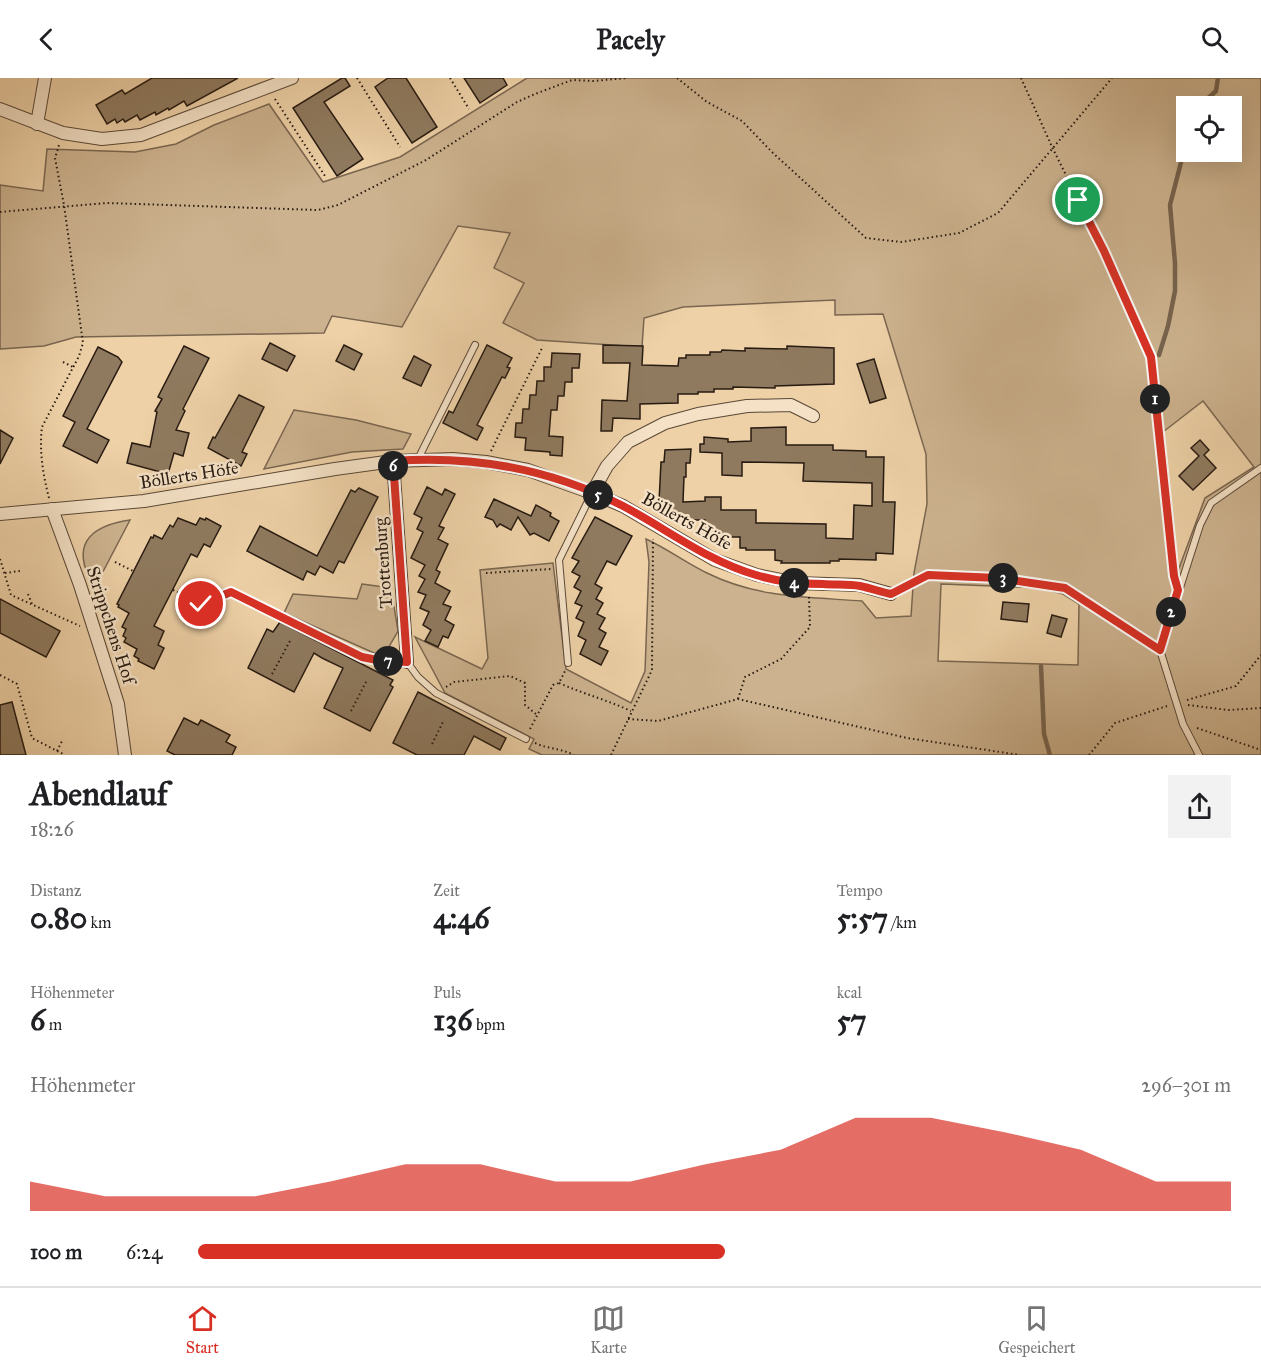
<!DOCTYPE html>
<html lang="de">
<head>
<meta charset="utf-8">
<style>
  body { margin:0; font-family:"IM FELL Great Primer",serif; background:#f2f2f2; color:#202124; height:100vh; display:flex; flex-direction:column; font-size:22px; white-space:nowrap }
  * { box-sizing:border-box; margin:0 }
  p { font-size:20px; color:#757577 }
  .icon { flex:none; width:33px; height:33px; fill:none; stroke:currentColor; stroke-width:2; stroke-linecap:round; stroke-linejoin:round }
  .map { position:relative; height:677px; overflow:hidden }
  .side { display:flex; flex-direction:column; background:#fff; flex:1 }
  .side>* { flex:none }
  .controls { position:absolute; left:1176px; top:18px; display:grid; gap:12px }
  .controls a { display:grid; place-items:center; width:66px; height:66px; border-radius:0px; background:#fff; box-shadow:0 6px 24px #0002; font-size:30px }
  .pin { position:absolute; display:grid; place-items:center; width:51px; height:51px; color:#fff; margin:-26px; border:3px solid #fff; border-radius:50%; box-shadow:0 2px 6px #0007 }
  .km { position:absolute; width:30px; height:30px; margin:-15px; border-radius:50%; background:#222; color:#fff; font-size:16px; line-height:30px; text-align:center }
  .round { display:grid; place-items:center; flex:none; width:63px; height:63px; border-radius:0px; background:#f2f2f2 }
  .headline { display:flex; align-items:center; justify-content:space-between; height:102px; padding:0 30px }
  h1 { font-size:33px; font-weight:700; line-height:45px }
  .metrics { display:grid; grid-template-columns:repeat(3,1fr); gap:9px; height:102px; padding:6px 30px }
  .metrics div { display:grid; align-content:center }
  .metrics b { font-size:30px; font-weight:700 }
  .metrics small { font-size:16px; font-weight:400 }
  .metrics p { font-size:16px }
  .chart { height:168px; padding:12px 30px }
  .chart p { display:flex; justify-content:space-between }
  .chart svg { width:100%; height:108px; margin-top:6px; fill:#d93025; opacity:.7 }
  ul { padding:0 30px; list-style:none; font-size:20px }
  li { display:grid; grid-template-columns:96px 72px 1fr; align-items:center; height:45px }
  li i { height:15px; border-radius:8px; background:#d93025 }
  header { display:flex; justify-content:space-between; align-items:center; height:78px; padding:0 30px; background:#fff; font-size:27px; font-weight:700 }
  .tabs { display:flex; justify-content:space-around; align-items:center; height:84px; border-top:2px solid #e0e0e0; background:#fff; font-size:16px; color:#757577 }
  .tabs a { display:grid; justify-items:center; gap:3px }
  .tabs .active { color:#d93025 }
  .map>svg:first-child { display:block }
  .green { fill:#ccb28e; stroke:#7a6650; stroke-width:1.5; fill-rule:evenodd }
  .lines { fill:none; stroke-linecap:round; stroke-linejoin:round }
  .stream { stroke:#77634d; stroke-width:4.5 }
  .building { fill:#8f7a5f; stroke:#281b12; stroke-width:1.5 }
  .lane-casing { stroke:#5a4837; stroke-width:8 }
  .street-casing { stroke:#5a4837; stroke-width:14 }
  .path { stroke:#281b12; stroke-width:2; stroke-dasharray:1.5 3; stroke-linecap:butt }
  .lane { stroke:#f4e1c6; stroke-width:6 }
  .street { stroke:#f4e1c6; stroke-width:12 }
  .route-casing { stroke:#fff; stroke-width:12 }
  .route { stroke:#d93025; stroke-width:8 }
  .labels { text-anchor:middle; dominant-baseline:central; stroke-width:5; stroke-linejoin:round; paint-order:stroke }
  .street-label { font-size:18px; fill:#281b12; stroke:#f4e1c6 }
</style>
</head>
<body>
<header><svg class="icon" aria-label="back" viewBox="0 0 24 24"><path d="M15 5l-7 7 7 7"/></svg>Pacely<svg class="icon" aria-label="search" viewBox="0 0 24 24"><circle cx="10" cy="10" r="6"/><path d="M15 15l6 6"/></svg></header>
<div class="map">
<svg width="1261" height="677" viewBox="0 0 1261 677">
  <rect width="100%" height="100%" fill="#eed1a7"/>
  <filter id="stains"><feTurbulence type="fractalNoise" baseFrequency=".00333" numOctaves="4"/><feColorMatrix values="0 0 0 0 .2 0 0 0 0 .09 0 0 0 0 .02 0 0 0 .5 -.17"/></filter>
  <radialGradient id="worn" r=".72"><stop offset=".6" stop-color="#630" stop-opacity="0"/><stop offset="1" stop-color="#630" stop-opacity=".3"/></radialGradient>
  <g class="green">
    <path d="M527,0h734v677h-719l-13,-6 5,-10 -89,-46 -30,-56 67,32 6,-11 -8,-88 73,-7 13,106 65,34 14,-32 4,-109 -3,-23c22,10 40,24 61,34 50,25 101,24 155,28l14,17 35,-2 3,-43 13,-69 -1,-50 -43,-140 -48,1v-15l-152,7 -39,11 -2,29 -105,-7 -34,-17 21,-40 -30,-15 16,-35 -52,-7 -56,101 -70,-11 -8,17 -248,4 -32,9 -44,3v-164l43,6 4,-42 88,3 41,-8 38,-19 55,-21 54,78 77,-25zM1186,28h46v46h-46zM1203,323l51,66 -49,31 -27,73 -15,-139zM941,506l100,4 22,6 16,10 -1,61 -140,-4z"/>
    <polygon points="294,332 356,342 411,356 403,371 352,374 264,391"/>
    <path d="M130,442l-35,67c-2,-5 -7,-11 -9,-17 -12,-34 16,-46 44,-50z"/>
    <polygon points="362,506 391,510 398,553 383,579 284,535 293,516 357,521"/>
  </g>
  <g class="lines">
    <g class="stream">
      <polyline points="1205,28 1205,23 1216,13 1218,0"/>
      <polyline points="1159,277 1168,248 1175,213 1175,185 1170,127 1186,65"/>
      <polyline points="1041,588 1044,656 1050,677"/>
    </g>
  </g>
  <g class="building">
    <polygon points="152,0 238,0 187,28 184,23 169,32 168,30 156,37 155,34 140,42 137,37 125,44 123,41 117,45 115,41 107,46 96,27 122,12 125,16"/>
    <polygon points="342,0 345,0 350,8 324,24 363,81 337,98 293,30"/>
    <polygon points="388,0 406,0 437,49 412,65 375,9"/>
    <polygon points="464,0 503,0 507,7 480,25"/>
    <polygon points="270,265 295,278 287,293 262,281"/>
    <polygon points="344,267 362,276 354,292 336,283"/>
    <polygon points="487,267 512,280 507,289 510,290 505,300 502,299 477,347 483,350 477,362 443,345 449,333 453,335"/>
    <polygon points="603,267 643,268 642,287 678,288 679,280 686,280 686,277 710,277 710,274 721,274 722,272 745,273 745,270 787,271 787,268 834,270 834,306 775,308 775,310 733,309 733,311 714,311 714,314 698,314 698,316 678,316 678,325 640,326 640,341 613,340 612,353 601,353 602,322 627,323 630,285 603,285"/>
    <polygon points="184,268 209,280 183,331 185,333 176,352 189,355 183,378 174,375 168,396 127,385 132,365 150,369 157,334 155,333 162,321 158,319"/>
    <polygon points="98,269 118,279 122,284 87,351 109,362 97,385 63,368 75,344 63,338"/>
    <polygon points="552,275 580,276 579,290 572,290 572,304 565,304 564,318 558,318 557,332 551,332 549,358 563,359 562,378 550,377 550,374 525,372 526,360 515,359 516,345 522,345 523,331 529,331 530,317 536,317 537,303 544,303 544,289 551,289"/>
    <polygon points="414,278 431,287 421,308 403,300"/>
    <polygon points="874,281 886,320 870,325 857,286"/>
    <polygon points="239,317 264,329 242,374 247,376 241,388 208,370 213,359 215,360"/>
    <polygon points="786,349 786,367 833,367 833,372 866,373 866,379 884,379 883,424 895,424 893,476 876,475 876,482 839,481 839,483 830,483 830,485 781,485 782,483 775,482 775,472 746,472 746,470 740,470 740,459 711,459 711,457 705,457 705,442 682,442 669,435 669,424 659,424 661,384 664,384 665,372 691,371 690,385 686,385 686,399 684,399 683,424 705,423 705,419 721,419 721,432 756,432 756,445 826,446 826,460 853,461 854,427 872,428 872,405 803,403 804,385 742,384 742,398 722,397 722,375 700,374 700,366 704,366 704,359 728,361 728,364 751,363 751,350"/>
    <polygon points="0,352 13,360 0,386"/>
    <polygon points="1200,362 1209,372 1204,377 1216,390 1193,412 1179,398 1199,378 1191,370"/>
    <polygon points="427,409 442,417 445,411 455,416 439,448 444,450 438,461 448,466 436,492 440,494 435,505 450,513 443,526 451,529 445,542 454,547 448,560 443,558 438,569 425,563 431,552 423,547 429,534 420,530 426,517 418,514 425,501 419,498 425,487 411,480 423,454 417,451 422,440 414,436"/>
    <polygon points="359,410 378,419 344,485 339,483 333,495 320,488 315,497 307,493 303,502 247,473 260,448 317,478 351,412 355,414"/>
    <polygon points="494,421 531,438 536,427 551,435 550,438 559,443 549,463 534,455 530,457 518,439 511,452 500,446 497,449 493,442 485,439"/>
    <polygon points="595,439 632,458 616,487 607,483 595,506 602,510 596,521 603,525 597,536 605,540 599,551 606,555 599,569 608,573 601,587 580,576 586,562 578,558 584,544 576,540 582,528 575,525 581,513 574,509 580,498 572,494 579,483 572,480"/>
    <polygon points="178,440 196,447 200,440 205,442 206,440 221,448 210,469 204,466 197,479 191,476 154,548 164,553 158,567 164,570 154,591 138,583 139,581 134,578 137,571 124,564 126,560 123,558 126,551 122,549 129,535 118,529 119,527 117,526 151,459 153,460 154,457 162,461 170,447 173,449"/>
    <polygon points="0,521 60,553 46,579 0,555"/>
    <polygon points="1003,524 1029,526 1027,544 1001,541"/>
    <polygon points="1052,537 1067,541 1061,559 1047,555"/>
    <polygon points="280,544 393,602 390,607 393,609 370,653 324,630 343,590 322,580 314,575 294,614 248,590 267,551 273,554"/>
    <polygon points="418,614 506,660 500,672 474,658 464,677 417,677 393,665"/>
    <polygon points="12,624 26,677 0,677 0,627"/>
    <polygon points="184,640 198,647 201,642 230,657 226,664 236,669 232,677 175,677 167,673"/>
  </g>
  <g class="lines">
    <defs>
      <g id="lane">
        <polyline points="418,381 475,267"/>
        <polyline points="1163,390 1174,498 1178,512"/>
        <polyline points="1065,510 1160,572"/>
        <polyline points="299,547 362,579 377,582 407,584 418,599 436,615 526,661"/>
        <polyline points="568,585 559,482 592,415"/>
        <polyline points="1199,677 1183,646 1160,572 1200,447 1211,425 1261,390"/>
      </g>
      <g id="street">
        <polyline points="0,31 63,55 102,61 141,57 292,0"/>
        <polyline points="37,46 45,0"/>
        <polyline points="393,383 407,584"/>
        <polyline points="592,415 607,388 628,364 665,345 698,336 747,328 791,327 813,338"/>
        <polyline points="52,431 80,507 118,626 125,677"/>
        <polyline points="0,436 144,423 335,391 393,383 453,381 486,384 528,392 592,415 623,428 715,482 757,497 796,505 859,507 891,516"/>
      </g>
    </defs>
    <use href="#lane" class="lane-casing"/>
    <use href="#street" class="street-casing"/>
    <g class="path">
      <polyline points="357,0 400,69"/>
      <polyline points="450,0 469,31"/>
      <polyline points="677,0 707,24 742,43 773,75 866,160 901,164 959,155 998,135 1112,0"/>
      <polyline points="1021,0 1053,71 1104,173 1151,279 1162,381"/>
      <polyline points="275,21 325,98"/>
      <polyline points="0,134 107,125 318,132 338,127 426,82 517,24 535,16 572,2 593,3 627,0"/>
      <polyline points="63,284 73,289"/>
      <polyline points="491,373 543,268"/>
      <path d="M49,420c-6,-23 -10,-48 -7,-71l37,-71 4,-13 -19,-138 -9,-47 4,-13"/>
      <polyline points="0,481 11,517 80,548"/>
      <polyline points="115,484 133,493"/>
      <polyline points="5,495 20,493"/>
      <polyline points="486,495 551,491"/>
      <polyline points="901,510 928,497 998,500 1056,509"/>
      <polyline points="173,512 201,526 231,514 291,543"/>
      <polyline points="28,516 32,526"/>
      <polyline points="272,596 290,563"/>
      <polyline points="0,597 17,606 32,660 65,677"/>
      <path d="M559,605c25,11 48,17 72,28"/>
      <polyline points="446,609 454,604 510,598 525,605 525,627 537,637"/>
      <polyline points="738,621 745,599 781,581 810,549 809,519"/>
      <polyline points="1187,622 1236,608 1261,577"/>
      <polyline points="1188,627 1228,632 1261,630"/>
      <polyline points="351,633 367,602"/>
      <polyline points="628,641 658,643 738,621 907,660 1020,677"/>
      <polyline points="1197,650 1261,672"/>
      <polyline points="530,651 553,607 559,605 565,593"/>
      <path d="M535,665c13,6 25,5 39,12"/>
      <polyline points="432,666 444,642"/>
      <polyline points="57,673 62,663"/>
      <polyline points="611,677 652,592 653,461"/>
      <polyline points="1089,677 1115,645 1167,628"/>
    </g>
    <use href="#lane" class="lane"/>
    <use href="#street" class="street"/>
  </g>
  <g class="lines">
    <defs>
      <path id="route" d="M201,526l30,-12 131,65 15,3 30,2 -14,-201c80,-6 158,8 230,45 44,23 84,55 133,69 22,7 45,9 67,9 12,1 25,0 37,2 10,2 21,6 31,8l37,-19 70,3 67,10 95,62 18,-60 -4,-14 -23,-219 -47,-106 -26,-51"/>
    </defs>
    <use href="#route" class="route-casing"/>
    <use href="#route" class="route"/>
  </g>
  <g class="labels">
    <g class="street-label">
      <text transform="translate(189 397) rotate(-9)">Böllerts Höfe</text>
      <text transform="translate(687 443) rotate(29)">Böllerts Höfe</text>
      <text transform="translate(383 485) rotate(-94)">Trottenburg</text>
      <text transform="translate(111 547) rotate(72)">Strippchens Hof</text>
    </g>
  </g>
  <rect width="100%" height="100%" filter="url(#stains)"/>
  <rect width="100%" height="100%" fill="url(#worn)"/>
</svg>
<div class="controls">
<a><svg class="icon" aria-label="locate" viewBox="0 0 24 24"><circle cx="12" cy="12" r="6"/><path d="M12 2v4M12 18v4M2 12h4M18 12h4"/></svg></a>
</div>
<div class="pin" style="left:1078px;top:122px;background:#1e9e55"><svg class="icon" aria-label="arrive" viewBox="0 0 24 24"><path d="M6 21V4h12l-3 4 3 4H6"/></svg></div>
<div class="pin" style="left:201px;top:526px;background:#d93025"><svg class="icon" aria-label="check" viewBox="0 0 24 24"><path d="M5 12l5 5 9-10"/></svg></div>
<b class="km" style="left:1155px;top:321px">1</b>
<b class="km" style="left:1171px;top:534px">2</b>
<b class="km" style="left:1003px;top:500px">3</b>
<b class="km" style="left:794px;top:505px">4</b>
<b class="km" style="left:598px;top:417px">5</b>
<b class="km" style="left:393px;top:388px">6</b>
<b class="km" style="left:388px;top:583px">7</b>
</div>
<section class="side">
<div class="headline"><div><h1>Abendlauf</h1><p>18:26</p></div><a class="round"><svg class="icon" aria-label="share" viewBox="0 0 24 24"><path d="M12 15V3M7 8l5-5 5 5M5 13v7h14v-7"/></svg></a></div>
<div class="metrics">
<div><p>Distanz</p><b>0.80<small> km</small></b></div>
<div><p>Zeit</p><b>4:46</b></div>
<div><p>Tempo</p><b>5:57<small> /km</small></b></div>
</div>
<div class="metrics">
<div><p>Höhenmeter</p><b>6<small> m</small></b></div>
<div><p>Puls</p><b>136<small> bpm</small></b></div>
<div><p>kcal</p><b>57</b></div>
</div>
<div class="chart"><p><span>Höhenmeter</span>296–301 m</p>
<svg viewBox="0 0 160 44" preserveAspectRatio="none"><path d="M0 44V32L10 38L20 38L30 38L40 32L50 25L60 25L70 32L80 32L90 25L100 19L110 6L120 6L130 12L140 19L150 32L160 32V44z"/></svg>
</div>
<ul>
<li><b>100 m</b>6:24<i style="width:51%"></i></li>
</ul>
</section>
<nav class="tabs">
<a class="active"><svg class="icon" aria-label="home" viewBox="0 0 24 24"><path d="M3 11l9-7 9 7M6 9v11h12V9"/></svg>Start</a>
<a><svg class="icon" aria-label="map" viewBox="0 0 24 24"><path d="M3 6l6-2 6 2 6-2v14l-6 2-6-2-6 2zM9 4v14M15 6v14"/></svg>Karte</a>
<a><svg class="icon" aria-label="saved" viewBox="0 0 24 24"><path d="M7 4h10v16l-5-4-5 4z"/></svg>Gespeichert</a>
</nav>
</body>
</html>
